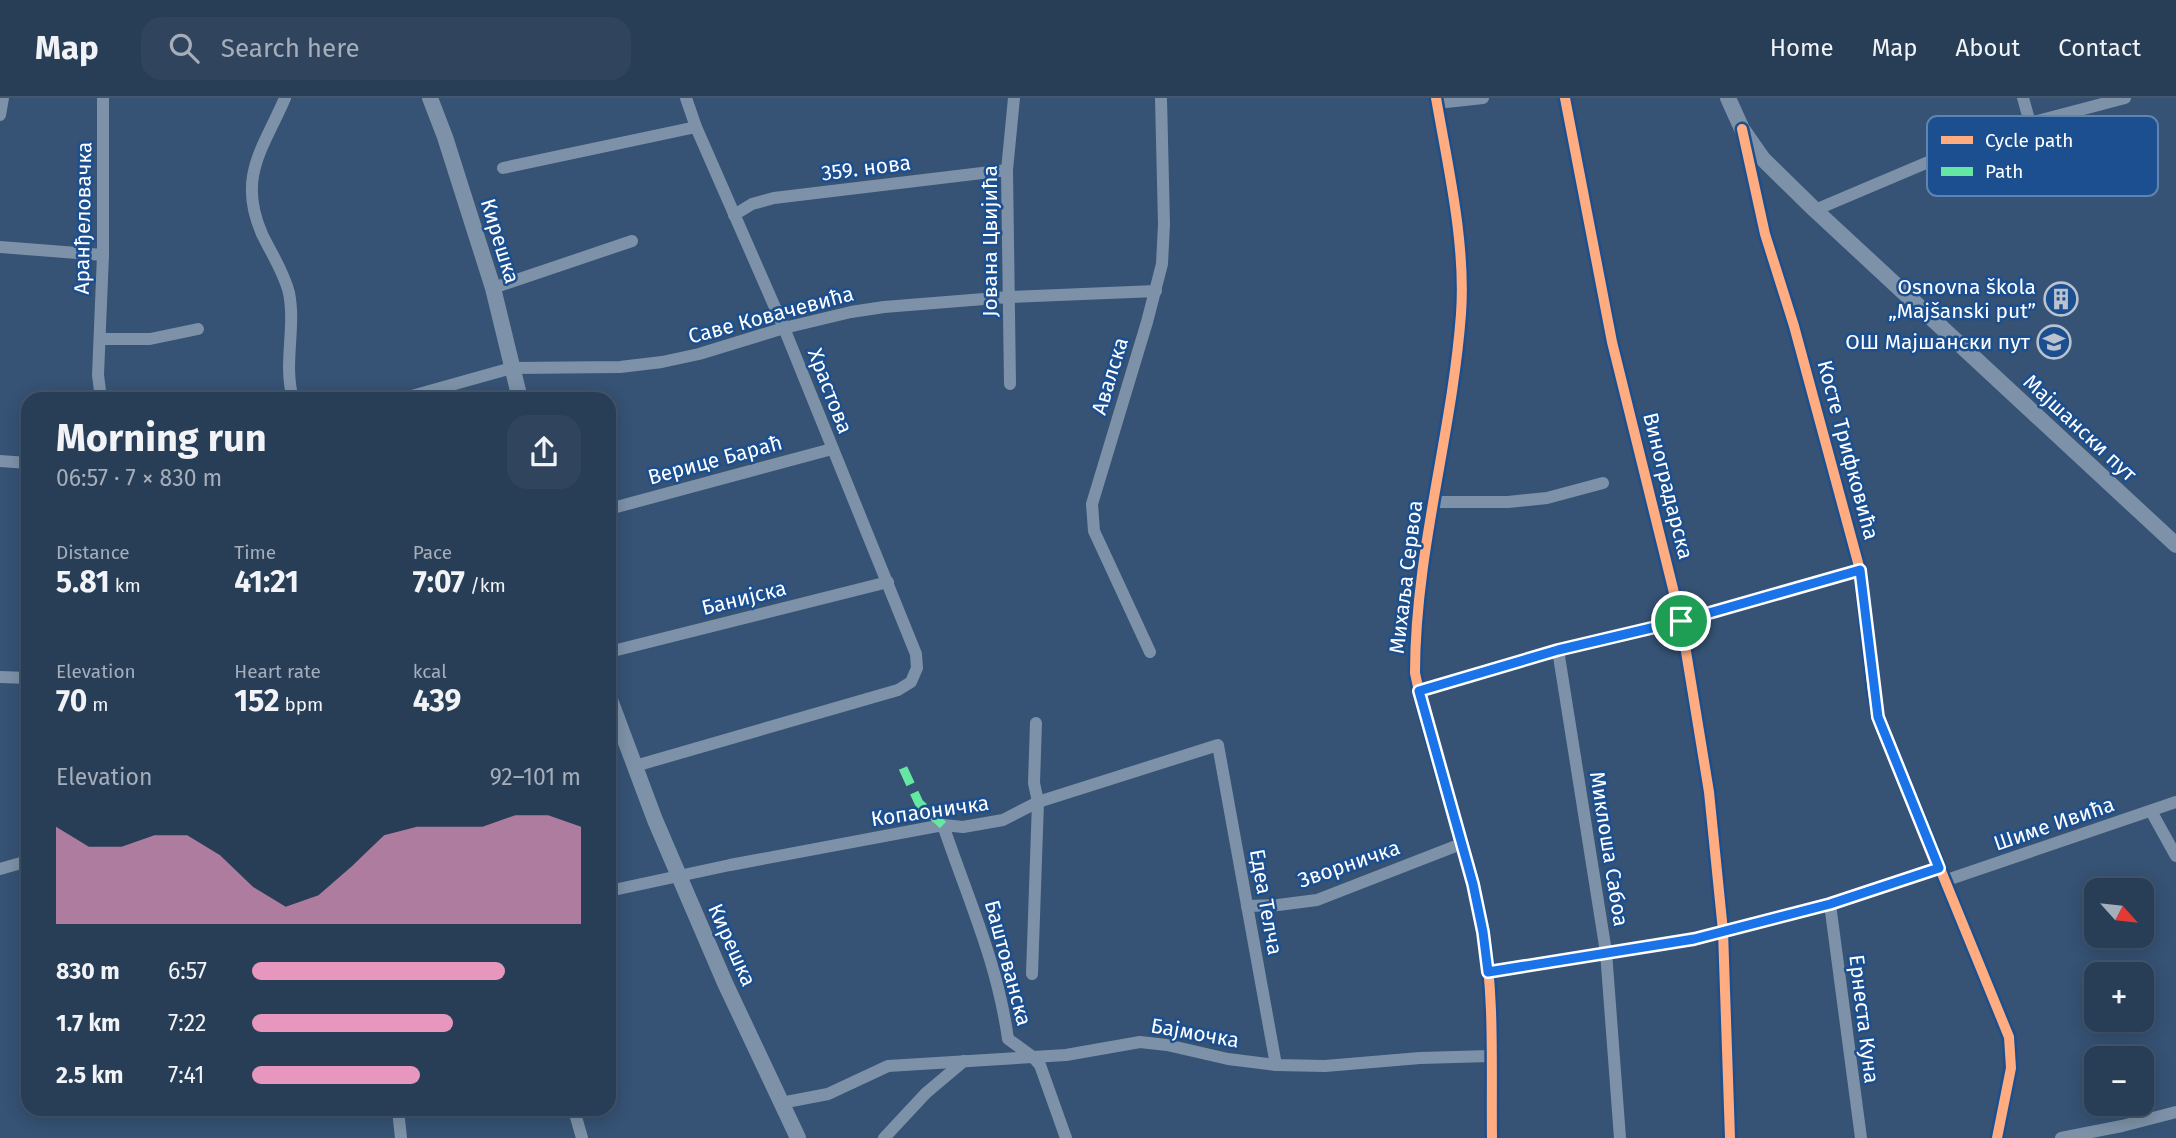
<!DOCTYPE html>
<html lang="en">
<head>
<meta charset="utf-8">
<style>
  body { margin:0; font-family:"Fira Sans",sans-serif; background:#30455d; color:#f1f3f6; height:100vh; display:flex; flex-direction:column; font-size:26px; white-space:nowrap }
  * { box-sizing:border-box; margin:0 }
  p { font-size:23px; color:#a5aeba }
  .icon { flex:none; width:38px; height:38px; fill:none; stroke:currentColor; stroke-width:2; stroke-linecap:round; stroke-linejoin:round }
  .map { position:relative; flex:1; overflow:hidden }
  .drawer { position:absolute; left:21px; top:294px; width:595px; height:724px; display:flex; flex-direction:column; background:#283e57; border-radius:21px; box-shadow:0 4px 18px #0003,0 0 0 2px #44576d }
  .drawer>* { flex:none }
  .needle { width:46px; rotate:117deg }
  .controls { position:absolute; left:2084px; top:780px; display:grid; gap:14px }
  .controls a { display:grid; place-items:center; width:70px; height:70px; border-radius:14px; background:#283e57; box-shadow:0 4px 18px #0003,0 0 0 2px #44576d; font-size:35px }
  .pin { position:absolute; display:grid; place-items:center; width:60px; height:60px; color:#fff; margin:-30px; border:4px solid #fff; border-radius:50%; box-shadow:0 2px 7px #0007 }
  .round { display:grid; place-items:center; flex:none; width:74px; height:74px; border-radius:21px; background:#30455d }
  .overview { display:flex; align-items:center; justify-content:space-between; height:119px; padding:0 35px }
  h1 { font-size:38px; font-weight:700; line-height:52px }
  .stats { display:grid; grid-template-columns:repeat(3,1fr); gap:10px; height:119px; padding:7px 35px }
  .stats div { display:grid; align-content:center }
  .stats b { font-size:30px; font-weight:700 }
  .stats small { font-size:19px; font-weight:400 }
  .stats p { font-size:19px }
  .chart { height:196px; padding:14px 35px }
  .chart p { display:flex; justify-content:space-between }
  .chart svg { width:100%; height:126px; margin-top:7px; fill:#e797bd; opacity:.7 }
  ul { padding:0 35px; list-style:none; font-size:23px }
  li { display:grid; grid-template-columns:112px 84px 1fr; align-items:center; height:52px }
  li i { height:18px; border-radius:9px; background:#e797bd }
  header { display:flex; align-items:center; gap:42px; box-sizing:border-box; height:98px; padding:0 35px; background:#283e57; border-bottom:2px solid #44576d }
  header strong { font-size:33px }
  nav { display:flex; gap:38px; margin-inline-start:auto; font-size:24px }
  .search { width:490px; height:63px; background:#30455d; display:flex; align-items:center; gap:18px; box-sizing:border-box; padding:0 24px; border-radius:21px; color:#a5aeba; font-size:26px }
  .map>svg:first-child { display:block }
  .lines { fill:none; stroke-linecap:round; stroke-linejoin:round }
  .minor { stroke:#7d92a8; stroke-width:12 }
  .tertiary { stroke:#7d92a8; stroke-width:16 }
  .quiet { stroke:#66e7a1; stroke-width:9; stroke-dasharray:18 9; stroke-linecap:butt }
  .cycleway-casing { stroke:#1b4f8f; stroke-width:15 }
  .cycleway { stroke:#ffac80; stroke-width:10 }
  .route-casing { stroke:#fff; stroke-width:14 }
  .route { stroke:#1a73e8; stroke-width:9 }
  .labels { text-anchor:middle; dominant-baseline:central; stroke-width:5; stroke-linejoin:round; paint-order:stroke }
  .street-label { font-size:21px; fill:#fff; stroke:#1b4f8f }
  .poi-label { font-size:21px; fill:#fff; stroke:#1b4f8f; text-anchor:end }
  .key { fill:#1b4f8f; stroke:#5f84b1; stroke-width:2 }
  .key-label { font-size:19px; fill:#fff }
</style>
</head>
<body>
<header>
<strong>Map</strong>
<div class="search"><svg class="icon" aria-label="search" viewBox="0 0 24 24"><circle cx="10" cy="10" r="6"/><path d="M15 15l6 6"/></svg>Search here</div>
<nav><a>Home</a><a>Map</a><a>About</a><a>Contact</a></nav>
</header>
<div class="map">
<svg width="2176" height="1040" viewBox="0 0 2176 1040">
  <rect width="100%" height="100%" fill="#365274"/>
  <g class="lines">
    <g class="minor">
      <path d="M285,0c-22,51 -48,79 -23,136 9,19 22,38 27,59 7,35 -6,71 4,106"/>
      <path d="M1436,0c12,69 30,146 25,216 -9,121 -46,238 -46,359 18,87 52,170 68,258 12,65 8,140 9,207"/>
      <polyline points="1565,0 1612,244 1681,523 1709,694 1723,833 1730,1040"/>
      <polyline points="2023,0 2030,25"/>
      <polyline points="1437,5 1483,0"/>
      <polyline points="0,17 3,0"/>
      <polyline points="1742,35 1765,136 1794,228 1860,472 1873,594 1878,619 2009,939 2011,970 1997,1040"/>
      <polyline points="503,70 696,29"/>
      <polyline points="1815,112 1952,54 2030,25 2125,0"/>
      <polyline points="734,117 752,106 774,100 1007,72"/>
      <polyline points="0,149 103,157"/>
      <polyline points="493,190 632,143"/>
      <polyline points="100,241 150,241 198,231"/>
      <polyline points="1010,286 1007,72 1014,0"/>
      <polyline points="101,301 98,277 103,157 103,0"/>
      <polyline points="401,301 512,270 620,269 662,264 699,256 784,230 851,214 884,209 1009,199 1156,193"/>
      <polyline points="0,363 28,365"/>
      <polyline points="1433,404 1508,404 1547,400 1603,385"/>
      <polyline points="609,411 832,351"/>
      <polyline points="1558,552 1606,854 1620,1040"/>
      <polyline points="609,554 888,484"/>
      <polyline points="1150,554 1094,433 1092,406 1147,224 1162,166 1164,126 1161,0"/>
      <polyline points="0,579 28,580"/>
      <polyline points="1419,593 1558,552 1681,523 1860,472"/>
      <polyline points="635,668 898,592 911,584 917,570 916,556 784,230 696,29 686,0"/>
      <polyline points="2151,713 2176,758"/>
      <path d="M943,727c25,74 54,136 65,214l25,18 7,8 26,73"/>
      <polyline points="0,771 28,763"/>
      <polyline points="1944,783 2176,704"/>
      <polyline points="609,793 730,767 943,727 963,729 1003,722 1038,704 1218,647 1276,967"/>
      <polyline points="1830,806 1861,1040"/>
      <polyline points="1247,808 1278,807 1317,802 1461,746"/>
      <polyline points="1488,874 1694,841 1830,806 1939,770"/>
      <polyline points="1032,876 1038,704 1034,685 1036,625"/>
      <polyline points="781,1005 828,996 888,968 1066,957 1140,944 1167,947 1228,961 1276,967 1325,968 1420,960 1490,958"/>
      <polyline points="398,1012 401,1040"/>
      <polyline points="574,1012 582,1040"/>
      <polyline points="884,1040 926,995 964,963"/>
      <polyline points="2061,1040 2122,1028 2176,1014"/>
    </g>
    <g class="tertiary">
      <polyline points="430,0 445,39 493,190 520,301"/>
      <polyline points="1728,0 1742,31 1763,61 1815,112 2176,447"/>
      <polyline points="609,599 655,722 725,885 798,1040"/>
    </g>
    <polyline class="quiet" points="903,670 919,705 943,727"/>
    <defs>
      <g id="cycleway">
        <path d="M1436,0c12,69 30,146 25,216 -9,121 -46,238 -46,359 18,87 52,170 68,258 12,65 8,140 9,207"/>
        <polyline points="1565,0 1612,244 1681,523 1709,694 1723,833 1730,1040"/>
        <polyline points="1742,31 1765,136 1794,228 1860,472 1873,594 1878,619 2009,939 2011,970 1997,1040"/>
      </g>
    </defs>
    <use href="#cycleway" class="cycleway-casing"/>
    <use href="#cycleway" class="cycleway"/>
  </g>
  <g class="lines">
    <defs>
      <polygon id="route" points="1860,472 1878,619 1939,770 1830,806 1694,841 1488,874 1483,834 1473,786 1419,593 1558,552 1681,523"/>
    </defs>
    <use href="#route" class="route-casing"/>
    <use href="#route" class="route"/>
  </g>
  <defs>
    <symbol id="building-ring" viewBox="-11 -11 22 22"><circle r="9.5" fill="#1b4f8f" stroke="#b9c2ce" stroke-width="1.5"/><path d="M-4-6H4V6H1V3H-1V6H-4ZM-2.5-4.3h1.7v1.8h-1.7ZM.8-4.3h1.7v1.8H.8ZM-2.5-1h1.7V.8h-1.7ZM.8-1h1.7V.8H.8Z" fill="#b9c2ce"/></symbol>
    <symbol id="school-ring" viewBox="-11 -11 22 22"><circle r="9.5" fill="#1b4f8f" stroke="#b9c2ce" stroke-width="1.5"/><path d="M0-5L7-2L0 1L-7-2ZM-4 1L0 2.5L4 1V4Q0 6-4 4Z" fill="#b9c2ce"/></symbol>
  </defs>
  <g fill-rule="evenodd">
    <use href="#building-ring" x="2042" y="182" width="38" height="38"/>
    <use href="#school-ring" x="2035" y="225" width="38" height="38"/>
  </g>
  <g class="labels">
    <g class="street-label">
      <text transform="translate(866 70) rotate(-7)">359. нова</text>
      <text transform="translate(83 120) rotate(-89)">Аранђеловачка</text>
      <text transform="translate(500 143) rotate(73)">Кирешка</text>
      <text transform="translate(990 143) rotate(-90)">Јована Цвијића</text>
      <text transform="translate(771 217) rotate(-15)">Саве Ковачевића</text>
      <text transform="translate(1110 278) rotate(-73)">Авалска</text>
      <text transform="translate(830 293) rotate(69)">Храстова</text>
      <text transform="translate(2080 330) rotate(43)">Мајшански пут</text>
      <text transform="translate(1848 352) rotate(75)">Косте Трифковића</text>
      <text transform="translate(715 362) rotate(-15)">Верице Бараћ</text>
      <text transform="translate(1668 388) rotate(76)">Виноградарска</text>
      <text transform="translate(1406 479) rotate(-83)">Михаља Сервоа</text>
      <text transform="translate(744 500) rotate(-14)">Банијска</text>
      <text transform="translate(930 713) rotate(-8)">Копаоничка</text>
      <text transform="translate(2054 726) rotate(-19)">Шиме Ивића</text>
      <text transform="translate(1609 751) rotate(81)">Миклоша Сабоа</text>
      <text transform="translate(1349 766) rotate(-19)">Зворничка</text>
      <text transform="translate(1266 804) rotate(80)">Едеа Телча</text>
      <text transform="translate(732 847) rotate(66)">Кирешка</text>
      <text transform="translate(1008 865) rotate(75)">Баштованска</text>
      <text transform="translate(1864 921) rotate(83)">Ернеста Куна</text>
      <text transform="translate(1195 935) rotate(10)">Бајмочка</text>
    </g>
    <g class="poi-label">
      <text x="2036" y="189">Osnovna škola<tspan x="2036" dy="24">„Majšanski put”</tspan></text>
      <text x="2030" y="244">ОШ Мајшански пут</text>
    </g>
  </g>
  <rect x="1927" y="18" width="231" height="80" rx="10" class="key"/>
  <rect x="1941" y="38" width="32" height="8" fill="#ffac80"/>
  <rect x="1941" y="69" width="32" height="9" fill="#66e7a1"/>
  <g class="key-label">
    <text x="1985" y="49">Cycle path</text>
    <text x="1985" y="80">Path</text>
  </g>
</svg>
<div class="controls">
<a><svg class="needle" viewBox="-14 -14 28 28"><path d="M0-13l5 13h-10z" fill="#e53935"/><path d="M0 13l5-13h-10z" fill="#a5aeba"/></svg></a>
<a>+</a>
<a>−</a>
</div>
<div class="pin" style="left:1681px;top:523px;background:#1e9e55"><svg class="icon" aria-label="arrive" viewBox="0 0 24 24"><path d="M6 21V4h12l-3 4 3 4H6"/></svg></div>
<section class="drawer">
<div class="overview"><div><h1>Morning run</h1><p>06:57 · 7 × 830 m</p></div><a class="round"><svg class="icon" aria-label="share" viewBox="0 0 24 24"><path d="M12 15V3M7 8l5-5 5 5M5 13v7h14v-7"/></svg></a></div>
<div class="stats">
<div><p>Distance</p><b>5.81<small> km</small></b></div>
<div><p>Time</p><b>41:21</b></div>
<div><p>Pace</p><b>7:07<small> /km</small></b></div>
</div>
<div class="stats">
<div><p>Elevation</p><b>70<small> m</small></b></div>
<div><p>Heart rate</p><b>152<small> bpm</small></b></div>
<div><p>kcal</p><b>439</b></div>
</div>
<div class="chart"><p><span>Elevation</span>92–101 m</p>
<svg viewBox="0 0 160 44" preserveAspectRatio="none"><path d="M0 44V10L10 17L20 17L30 13L40 13L50 20L60 31L70 38L80 34L90 24L100 13L110 10L120 10L130 10L140 6L150 6L160 10V44z"/></svg>
</div>
<ul>
<li><b>830 m</b>6:57<i style="width:77%"></i></li>
<li><b>1.7 km</b>7:22<i style="width:61%"></i></li>
<li><b>2.5 km</b>7:41<i style="width:51%"></i></li>
</ul>
</section>
</div>
</body>
</html>
